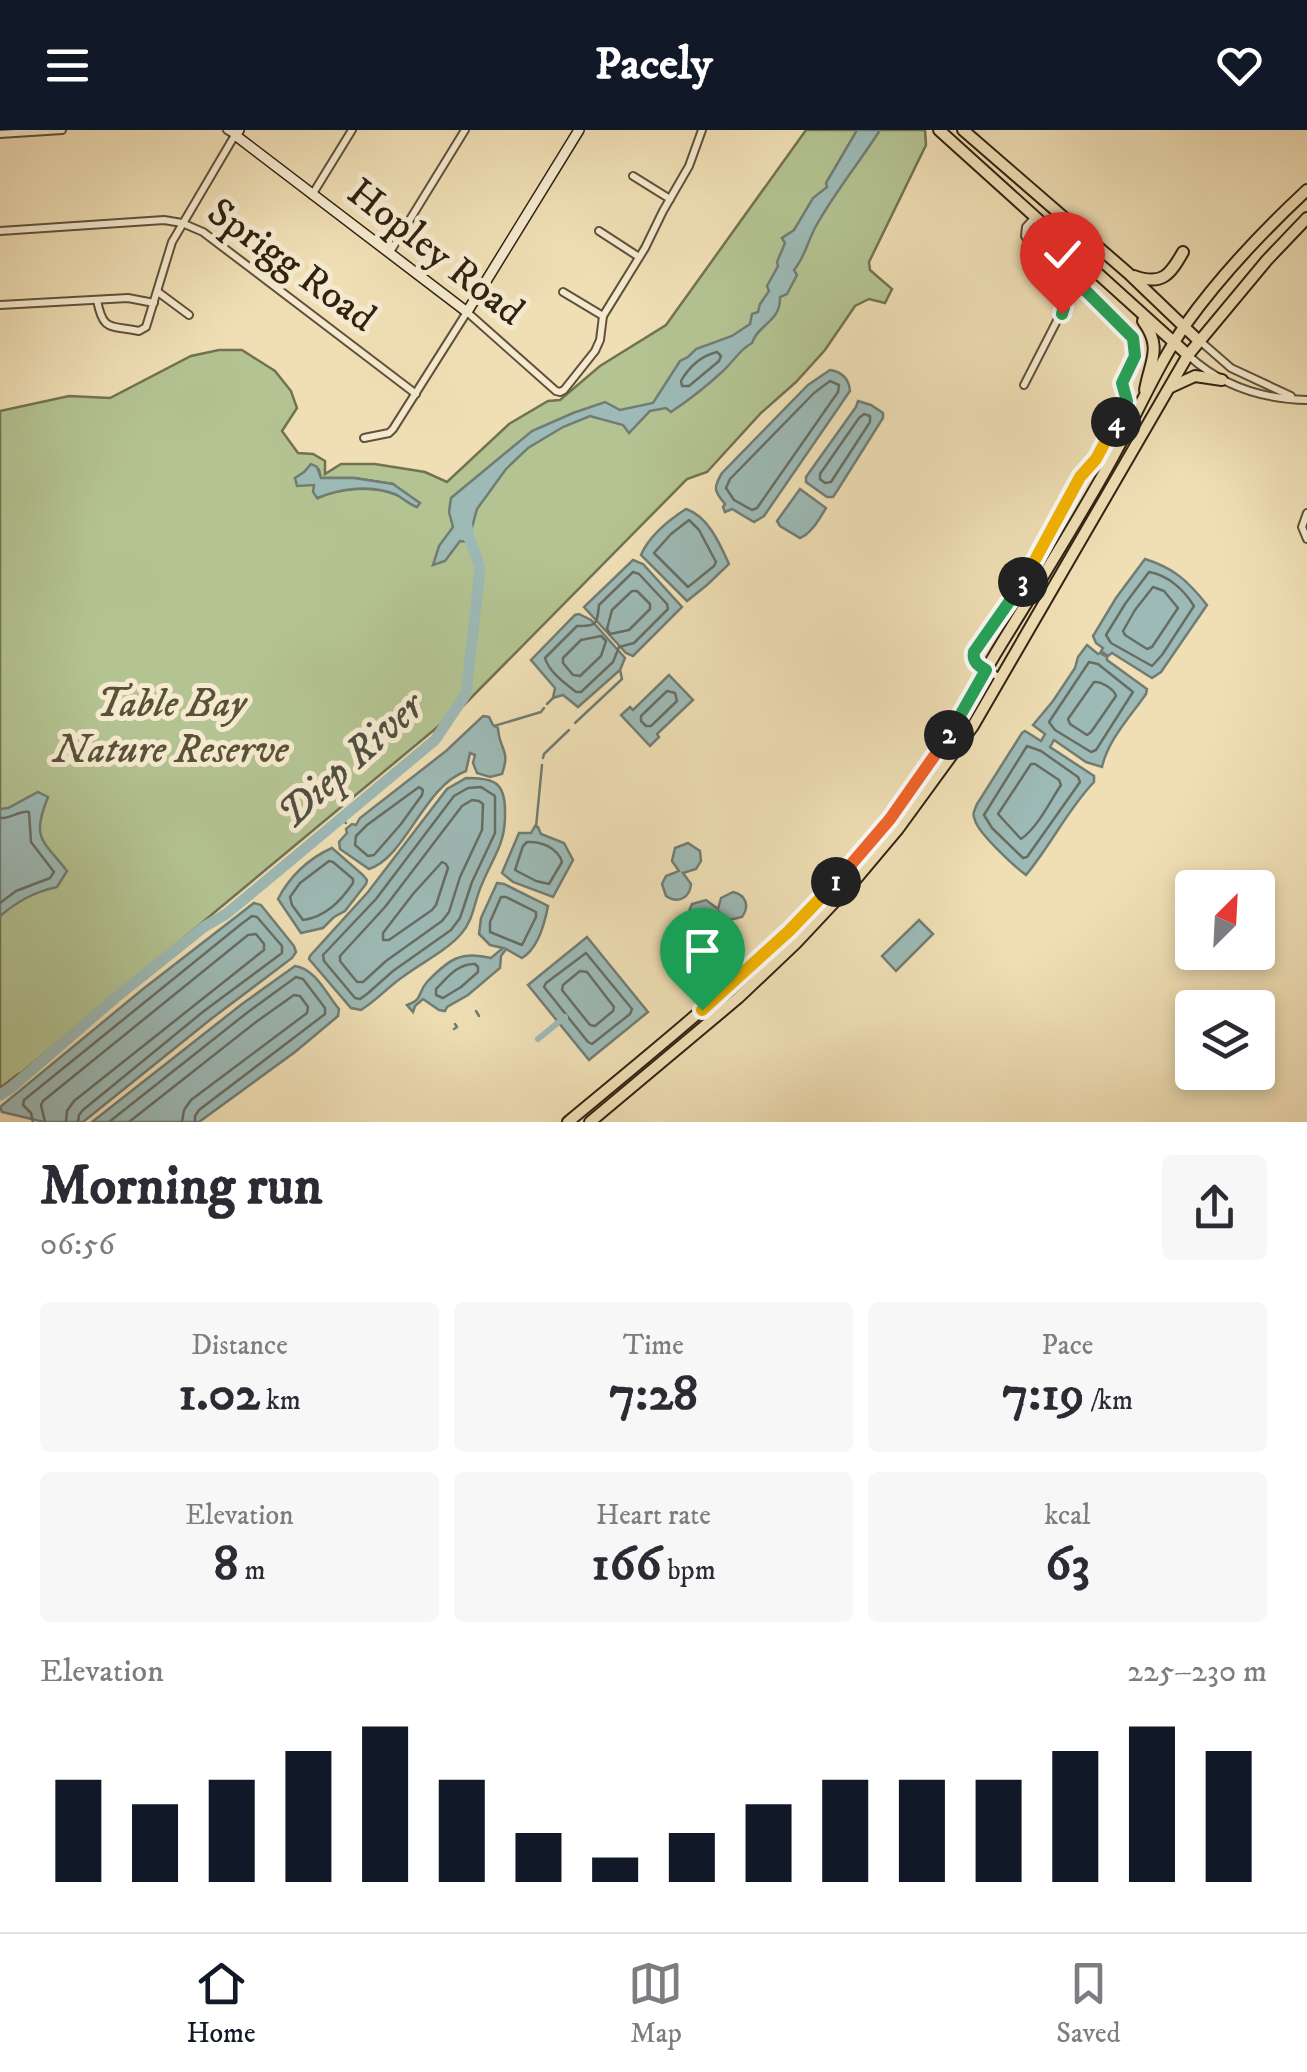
<!DOCTYPE html>
<html lang="en">
<head>
<meta charset="utf-8">
<style>
  body { margin:0; font-family:"IM FELL DW Pica",serif; background:#f7f7f7; color:#2b2b33; height:100vh; display:flex; flex-direction:column; font-size:38px; white-space:nowrap }
  * { box-sizing:border-box; margin:0 }
  p { font-size:32px; color:#7c7c81 }
  .icon { flex:none; width:55px; height:55px; fill:none; stroke:currentColor; stroke-width:2; stroke-linecap:round; stroke-linejoin:round }
  .map { position:relative; height:992px; overflow:hidden }
  .drawer { display:flex; flex-direction:column; background:#fff; flex:1 }
  .drawer>* { flex:none }
  .needle { width:65px; rotate:24deg }
  .tools { position:absolute; left:1175px; top:740px; display:grid; gap:20px }
  .tools a { display:grid; place-items:center; width:100px; height:100px; border-radius:10px; background:#fff; box-shadow:0 5px 15px #0003; font-size:50px }
  .pin { position:absolute; display:grid; place-items:center; width:85px; height:85px; color:#fff; margin:-102px -42px; border-radius:50% 50% 50% 0; rotate:-45deg; box-shadow:0 0 10px #0007 }
  .pin .icon { rotate:45deg }
  .km { position:absolute; width:50px; height:50px; margin:-25px; border-radius:50%; background:#222; color:#fff; font-size:28px; line-height:50px; text-align:center }
  .round { display:grid; place-items:center; flex:none; width:105px; height:105px; border-radius:10px; background:#f7f7f7 }
  .headline { display:flex; align-items:center; justify-content:space-between; height:170px; padding:0 40px }
  h1 { font-size:55px; font-weight:700; line-height:75px }
  .stats { display:grid; grid-template-columns:repeat(3,1fr); gap:15px; height:170px; padding:10px 40px }
  .stats div { display:grid; align-content:center; border-radius:10px; background:#f7f7f7; text-align:center }
  .stats b { font-size:50px; font-weight:700 }
  .stats small { font-size:28px; font-weight:400 }
  .stats p { font-size:28px }
  .chart { height:280px; padding:20px 40px }
  .chart p { display:flex; justify-content:space-between }
  .chart svg { width:100%; height:180px; margin-top:10px; stroke:#111827; stroke-width:6 }
  header { display:flex; justify-content:space-between; align-items:center; height:130px; padding:0 40px; background:#111827; color:#fff; font-size:45px; font-weight:700 }
  .menu { display:flex; justify-content:space-around; align-items:center; height:140px; border-top:2px solid #e1e1e2; background:#fff; font-size:28px; color:#7c7c81 }
  .menu a { display:grid; justify-items:center; gap:5px }
  .menu .current { color:#111827 }
  .map>svg:first-child { display:block }
  .green { fill:#b4c392; stroke:#727252; stroke-width:2.5; fill-rule:evenodd }
  .water { fill:#9dbab6; stroke:#717d74; stroke-width:2.5 }
  .lines { fill:none; stroke-linecap:round; stroke-linejoin:round }
  .shore { stroke:#666e64; stroke-width:2.5 }
  .stream { stroke:#717d74; stroke-width:2.5 }
  .canal { stroke:#9dbab6; stroke-width:6 }
  .river { stroke:#9dbab6; stroke-width:11 }
  .street-casing { stroke:#60513a; stroke-width:10 }
  .secondary-casing { stroke:#302211; stroke-width:12 }
  .primary-casing { stroke:#302211; stroke-width:14 }
  .street { stroke:#f5eacf; stroke-width:6 }
  .secondary { stroke:#f5eacf; stroke-width:9 }
  .primary { stroke:#f0dfb5; stroke-width:10 }
  .split-1-casing { stroke:#fff; stroke-width:20 }
  .split-2-casing { stroke:#fff; stroke-width:20 }
  .split-3-casing { stroke:#fff; stroke-width:20 }
  .split-4-casing { stroke:#fff; stroke-width:20 }
  .split-5-casing { stroke:#fff; stroke-width:20 }
  .split-1 { stroke:#f5b400; stroke-width:12 }
  .split-2 { stroke:#f0652b; stroke-width:12 }
  .split-3 { stroke:#22a559; stroke-width:12 }
  .split-4 { stroke:#f5b400; stroke-width:12 }
  .split-5 { stroke:#22a559; stroke-width:12 }
  .labels { text-anchor:middle; dominant-baseline:central; stroke-width:10; stroke-linejoin:round; paint-order:stroke }
  .street-label { font-size:40px; fill:#302211; stroke:#f5eacf }
  .park-label { font-size:40px; font-style:italic; fill:#585238; stroke:#f5eacf }
  .water-label { font-size:42px; font-style:italic; fill:#515043; stroke:#f5eacf }
</style>
</head>
<body>
<header><svg class="icon" aria-label="menu" viewBox="0 0 24 24"><path d="M4 6h16M4 12h16M4 18h16"/></svg>Pacely<svg class="icon" aria-label="heart" viewBox="0 0 24 24"><path d="M12 20l-8-8c-3-5 5-10 8-4 3-6 11-1 8 4z"/></svg></header>
<div class="map">
<svg width="1307" height="992" viewBox="0 0 1307 992">
  <rect width="100%" height="100%" fill="#f0dfb5"/>
  <filter id="stains"><feTurbulence type="fractalNoise" baseFrequency=".002" numOctaves="4"/><feColorMatrix values="0 0 0 0 .2 0 0 0 0 .09 0 0 0 0 .02 0 0 0 .5 -.17"/></filter>
  <radialGradient id="worn" r=".72"><stop offset=".6" stop-color="#630" stop-opacity="0"/><stop offset="1" stop-color="#630" stop-opacity=".3"/></radialGradient>
  <path class="green" d="M806,0h119l1,15 -57,117 1,8 22,19 -7,14 -16,-4 -14,7 -30,44 -29,32 -35,31 -54,59 -20,7 -223,226 -443,368 -3,1 -18,14v-677l69,-15 41,2 81,-42 28,-6h23l33,21 16,20 6,17 -15,23 16,22 15,1 12,7v13l16,-10h34l50,8 22,10 62,-58 39,-23 12,-1 40,-34 66,-41zM319,340l2,8h33l39,6 24,23c-8,-3 -13,-9 -20,-12 -24,-10 -57,-7 -79,3l-4,-14 -18,-6 9,-6z"/>
  <g class="water">
    <path d="M857,0h23c-21,33 -45,62 -64,96 -8,14 -11,31 -22,44l3,5 -10,19 -7,3c1,25 -22,27 -28,46 -12,6 -19,19 -29,28 -16,15 -34,29 -52,41l-5,-4 -16,3 -21,22 -6,-8 -33,-9 -27,11 -35,21 -22,21 -29,40 -9,33 -8,-1 -15,20 -12,4 6,-19 14,-19 -4,-15 2,-14 81,-67 41,-18 32,-11 15,8 33,-7 27,-42 8,-4 8,-8 36,-13 18,-12 2,-10 6,-2 2,-8 9,-13 -2,-5 11,-20 -1,-4 8,-19 -3,-5 12,-8 19,-32 14,-11 -1,-4z"/>
    <path d="M830,240c12,2 19,8 20,21l-86,125 -10,6 -22,-13 -7,3 -2,-5 2,-3c-11,-13 -12,-16 -3,-31l86,-88z"/>
    <polygon points="858,271 871,275 883,283 883,288 837,361 833,367 827,367 806,352 806,347 856,277"/>
    <path d="M311,334l6,3 4,11h33l39,6 27,19 -3,4c-8,-3 -13,-8 -20,-12 -24,-11 -56,-7 -80,3l-4,-6 1,-7 -17,1 -2,-8 9,-6z"/>
    <path d="M800,359l26,19c-6,10 -15,26 -26,30l-20,-12 -3,-5z"/>
    <path d="M686,379c22,7 34,35 43,55l-22,21 -20,16 -46,-46c8,-19 28,-35 45,-46z"/>
    <path d="M1145,429c29,9 43,22 62,46l-46,67 -9,6 -40,-25 -4,3 -7,-5 2,-3 -7,-5 -3,-7 23,-38z"/>
    <polygon points="633,430 643,434 682,477 633,526 626,523 584,477"/>
    <polygon points="579,484 591,490 625,528 620,540 578,577 563,565 553,568 555,558 531,530 575,485"/>
    <path d="M1087,515l11,9 2,-1 7,4v3l40,29 -1,5c-16,23 -38,46 -44,73l-16,-5 -32,-22 -4,7 44,29v6c-26,27 -43,63 -68,93 -11,-8 -48,-42 -51,-55 -3,-7 -1,-8 2,-16l45,-71 3,-2 16,10 4,-7 -12,-9 20,-24 22,-33 3,-11z"/>
    <polygon points="669,545 693,570 657,604 659,607 650,616 621,585 630,577 633,580"/>
    <path d="M483,586l6,1 4,8 5,3c1,22 13,21 4,46l-12,3 -13,-4 -4,-10 2,-8 -5,-2 -4,18c-42,15 -60,86 -97,98l-29,-20 -1,-7 8,-9 -1,-4 6,-5 4,1 4,-7 86,-67z"/>
    <path d="M466,648c28,0 39,4 39,33 1,33 -11,44 -23,73 -8,17 -8,36 -21,50 -15,17 -38,28 -57,42 -15,10 -27,24 -43,34l-10,-2 -42,-49 1,-3 58,-64 79,-103z"/>
    <path d="M38,662l10,5c-17,42 -6,42 19,74l-10,16c-23,5 -39,14 -57,29v-107l8,-1z"/>
    <polygon points="535,696 538,697 541,704 564,713 573,730 553,767 513,752 502,743 519,703 531,703"/>
    <path d="M688,713l12,8 1,10 -5,8 -13,4 8,11c-1,14 -13,20 -25,12l-4,-12 4,-8 13,-5 -7,-10 3,-13z"/>
    <path d="M332,718l31,27 4,5 -1,4 -21,27 -11,6 -11,11 -22,5 -23,-34c11,-22 31,-41 54,-51z"/>
    <path d="M497,753l7,1 44,22c-3,16 -9,42 -26,52l-16,-9 -5,7 -1,12 -32,27 -21,12 -2,4 -6,-1 -16,-11 -8,7 -2,6 -6,-7c17,-6 10,-12 20,-23 21,-22 34,-32 64,-24l12,-10 -13,-3 -11,-11 2,-16z"/>
    <path d="M733,762c13,3 17,14 9,25l-12,3 -11,-8c-5,32 -41,19 -27,-8l14,-4 12,9 3,-11z"/>
    <polygon points="254,773 261,775 294,816 296,822 292,828 211,889 83,992 44,992 2,982 0,977 143,859"/>
    <polygon points="919,790 933,804 896,841 882,826"/>
    <polygon points="587,807 648,882 589,930 528,855"/>
    <path d="M295,836c21,3 31,28 44,43l-1,7 -43,36 -96,70h-107l150,-118z"/>
  </g>
  <g class="lines">
    <g class="shore">
      <path d="M717,222l4,4 -2,5 -30,25h-7l-1,-5c8,-14 20,-25 36,-29z"/>
      <polygon points="830,251 839,255 838,262 757,378 752,380 734,370 726,358 730,349 814,263"/>
      <polygon points="864,284 870,286 870,292 831,352 825,353 820,349 820,344 859,288"/>
      <polygon points="689,390 699,400 716,432 714,436 688,457 654,423 671,404"/>
      <path d="M633,442l6,2 28,30 1,5 -34,34 -15,4 -6,15 -32,30h-5c-11,-9 -27,-20 -31,-34l32,-32c20,0 20,-1 22,-21z"/>
      <path d="M1149,442c19,3 35,18 45,34l-32,49 -10,11 -41,-23 -5,-8 19,-31z"/>
      <polygon points="1153,457 1164,461 1178,478 1152,517 1147,519 1125,505 1123,501 1135,480"/>
      <polygon points="632,461 637,461 650,474 650,479 629,500 610,504 607,499 612,480"/>
      <polygon points="601,506 606,511 601,526 580,546 573,545 563,533 563,528 581,510"/>
      <polygon points="1089,532 1098,534 1133,562 1096,620 1091,622 1055,600 1049,592"/>
      <path d="M1094,552c7,-1 20,7 22,14l-25,36 -4,3 -17,-11 -2,-5z"/>
      <polygon points="667,561 675,563 677,571 651,596 646,596 641,591 641,586"/>
      <polygon points="1027,616 1041,621 1078,647 1080,652 1027,727 1023,728 992,698 984,685"/>
      <path d="M1031,634h4l24,16 2,5c-12,18 -23,42 -40,54l-23,-25z"/>
      <polygon points="419,657 423,660 422,665 401,694 374,725 368,726 355,715 356,706 367,695"/>
      <polygon points="481,657 495,666 495,703 472,752 460,788 451,800 393,841 367,864 360,869 355,868 324,831 323,825 376,769 454,666 468,658"/>
      <polygon points="472,670 479,671 483,674 482,700 460,747 449,782 442,791 386,831 363,852 357,852 340,831 340,826 385,777 462,676"/>
      <path d="M0,688c10,1 20,-8 29,-6l2,30 23,30 -4,6 -34,13 -16,12"/>
      <path d="M527,712c14,-1 31,6 35,20l-13,22 -13,-3 -21,-11 8,-24z"/>
      <path d="M329,731l4,1 20,17v4c-13,19 -28,34 -50,37l-11,-15 -2,-8 10,-14z"/>
      <polygon points="442,732 446,734 448,738 436,775 432,780 389,810 383,810 383,803 413,764"/>
      <polygon points="501,767 506,767 536,782 536,787 522,815 490,802 490,792"/>
      <polygon points="586,823 632,879 630,884 592,914 588,912 544,857 546,853"/>
      <path d="M475,834l3,3v5l-17,15 -18,11 -7,-3v-6c11,-11 22,-26 39,-25z"/>
      <polygon points="580,841 587,842 614,877 613,881 595,896 590,895 562,860 563,855"/>
      <polyline points="33,992 31,983 23,975 24,970 240,795 252,786 257,787 282,816 282,823 204,881 83,980 79,985 78,992"/>
      <polyline points="45,992 41,975 43,971 248,805 256,804 264,814 264,820 74,971 67,981 66,992"/>
      <polyline points="109,992 248,882 296,847 303,849 325,878 325,884 199,980 195,986 195,992"/>
      <polyline points="129,992 256,892 294,865 300,866 308,877 307,883 191,970 184,980 182,992"/>
    </g>
    <g class="stream">
      <polyline points="547,574 553,568"/>
      <polyline points="575,593 622,549 620,540"/>
      <polyline points="494,596 541,582 544,578"/>
      <polyline points="543,628 544,624 569,600"/>
      <polyline points="341,689 346,693"/>
      <polyline points="536,697 542,635"/>
      <polyline points="476,881 479,886"/>
      <polyline points="454,899 457,897 455,894"/>
    </g>
    <polyline class="canal" points="538,909 565,887"/>
    <path class="river" d="M0,965l11,-7 104,-90 89,-71 22,-13 34,-28 175,-146 31,-46 14,-124c-3,-19 -12,-25 -13,-44"/>
    <defs>
      <g id="street">
        <polyline points="0,4 62,0"/>
        <polyline points="633,46 670,69"/>
        <polyline points="312,65 352,0"/>
        <polyline points="0,101 164,90 182,93 203,102 416,264"/>
        <polyline points="599,101 639,127"/>
        <polyline points="390,122 465,0"/>
        <polyline points="158,162 189,185"/>
        <polyline points="563,162 603,186"/>
        <path d="M97,170c6,32 13,25 42,31l7,-4 26,-85 63,-107 -8,-5"/>
        <polyline points="0,175 128,168 154,173"/>
        <polyline points="1200,211 1231,238 1291,266"/>
        <path d="M1189,226c33,30 73,43 118,44"/>
        <polyline points="1024,255 1064,177 1055,135 1029,113 1025,106 1026,97 1035,87"/>
        <polyline points="364,308 389,303 393,299 467,182 556,261 560,262 564,260 595,221 600,210 603,186 645,118 663,81 689,36 702,0"/>
        <polyline points="1307,383 1302,397 1307,409"/>
        <path d="M1000,548l-24,-15 -3,-3 1,-8 43,-60 63,-115 18,-21 29,-55 -5,-18c7,-17 20,-30 8,-49l-43,-43 -8,-3 -17,3"/>
      </g>
      <polyline id="secondary" points="239,0 235,5 467,182 579,0"/>
      <g id="primary">
        <polyline points="939,0 1188,225"/>
        <polyline points="963,0 1128,143 1199,211"/>
        <path d="M1134,146c28,10 36,-1 49,-24"/>
        <path d="M1143,191c20,27 7,40 2,69"/>
        <polyline points="1171,257 1195,246 1222,250"/>
        <path d="M568,992c130,-108 263,-213 360,-354 28,-42 50,-87 77,-130 37,-60 74,-119 108,-181 24,-43 45,-93 73,-133 35,-49 77,-93 121,-134"/>
        <polyline points="590,992 738,868 796,813 856,749 898,699 973,596 1188,225 1267,130 1307,88"/>
      </g>
    </defs>
    <use href="#street" class="street-casing"/>
    <use href="#secondary" class="secondary-casing"/>
    <use href="#primary" class="primary-casing"/>
    <use href="#street" class="street"/>
    <use href="#secondary" class="secondary"/>
    <use href="#primary" class="primary"/>
  </g>
  <g class="lines">
    <defs>
      <polyline id="split-1" points="702,880 789,801 836,752"/>
      <polyline id="split-2" points="836,752 890,689 949,605"/>
      <path id="split-3" d="M949,605l37,-65c-7,-4 -14,-8 -12,-18l49,-70"/>
      <polyline id="split-4" points="1023,452 1080,347 1096,329 1116,292"/>
      <polyline id="split-5" points="1062,184 1064,177 1062,162 1083,158 1133,208 1135,226 1122,253 1127,271 1116,292"/>
    </defs>
    <use href="#split-1" class="split-1-casing"/>
    <use href="#split-2" class="split-2-casing"/>
    <use href="#split-3" class="split-3-casing"/>
    <use href="#split-4" class="split-4-casing"/>
    <use href="#split-5" class="split-5-casing"/>
    <use href="#split-1" class="split-1"/>
    <use href="#split-2" class="split-2"/>
    <use href="#split-3" class="split-3"/>
    <use href="#split-4" class="split-4"/>
    <use href="#split-5" class="split-5"/>
  </g>
  <g class="labels">
    <g class="street-label">
      <text transform="translate(435 123) rotate(38)">Hopley Road</text>
      <text transform="translate(291 136) rotate(36)">Sprigg Road</text>
    </g>
    <g class="park-label">
      <text x="171" y="575">Table Bay<tspan x="171" dy="46">Nature Reserve</tspan></text>
    </g>
    <g class="water-label">
      <text transform="translate(351 631) rotate(-42)">Diep River</text>
    </g>
  </g>
  <rect width="100%" height="100%" filter="url(#stains)"/>
  <rect width="100%" height="100%" fill="url(#worn)"/>
</svg>
<div class="tools">
<a><svg class="needle" viewBox="-14 -14 28 28"><path d="M0-13l5 13h-10z" fill="#e53935"/><path d="M0 13l5-13h-10z" fill="#7c7c81"/></svg></a>
<a><svg class="icon" aria-label="layers" viewBox="0 0 24 24"><path d="M12 4l9 5-9 5-9-5zM3 14l9 5 9-5"/></svg></a>
</div>
<div class="pin" style="left:702px;top:880px;background:#1e9e55"><svg class="icon" aria-label="arrive" viewBox="0 0 24 24"><path d="M6 21V4h12l-3 4 3 4H6"/></svg></div>
<div class="pin" style="left:1062px;top:184px;background:#d93025"><svg class="icon" aria-label="check" viewBox="0 0 24 24"><path d="M5 12l5 5 9-10"/></svg></div>
<b class="km" style="left:836px;top:752px">1</b>
<b class="km" style="left:949px;top:605px">2</b>
<b class="km" style="left:1023px;top:452px">3</b>
<b class="km" style="left:1116px;top:292px">4</b>
</div>
<section class="drawer">
<div class="headline"><div><h1>Morning run</h1><p>06:56</p></div><a class="round"><svg class="icon" aria-label="share" viewBox="0 0 24 24"><path d="M12 15V3M7 8l5-5 5 5M5 13v7h14v-7"/></svg></a></div>
<div class="stats">
<div><p>Distance</p><b>1.02<small> km</small></b></div>
<div><p>Time</p><b>7:28</b></div>
<div><p>Pace</p><b>7:19<small> /km</small></b></div>
</div>
<div class="stats">
<div><p>Elevation</p><b>8<small> m</small></b></div>
<div><p>Heart rate</p><b>166<small> bpm</small></b></div>
<div><p>kcal</p><b>63</b></div>
</div>
<div class="chart"><p><span>Elevation</span>225–230 m</p>
<svg viewBox="0 0 160 44" preserveAspectRatio="none"><path d="M5 44V19M15 44V25M25 44V19M35 44V12M45 44V6M55 44V19M65 44V32M75 44V38M85 44V32M95 44V25M105 44V19M115 44V19M125 44V19M135 44V12M145 44V6M155 44V12"/></svg>
</div>
</section>
<nav class="menu">
<a class="current"><svg class="icon" aria-label="home" viewBox="0 0 24 24"><path d="M3 11l9-7 9 7M6 9v11h12V9"/></svg>Home</a>
<a><svg class="icon" aria-label="map" viewBox="0 0 24 24"><path d="M3 6l6-2 6 2 6-2v14l-6 2-6-2-6 2zM9 4v14M15 6v14"/></svg>Map</a>
<a><svg class="icon" aria-label="saved" viewBox="0 0 24 24"><path d="M7 4h10v16l-5-4-5 4z"/></svg>Saved</a>
</nav>
</body>
</html>
